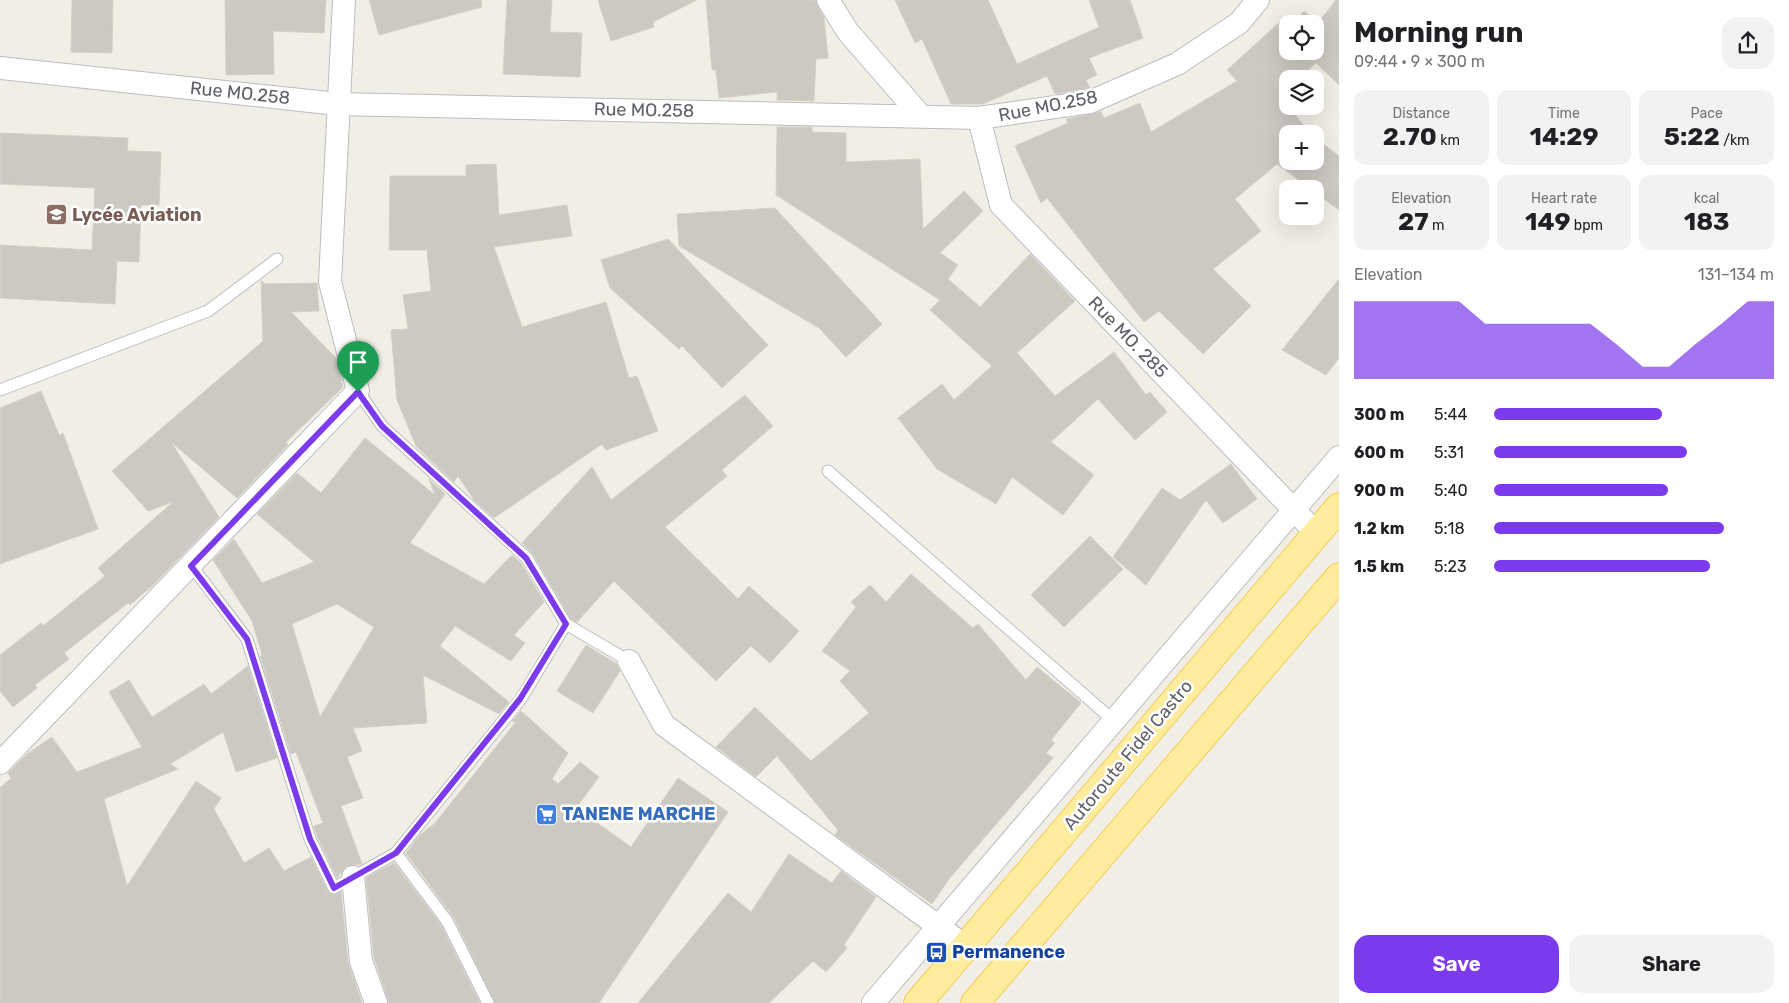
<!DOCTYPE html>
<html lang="en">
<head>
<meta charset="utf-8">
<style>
  body { margin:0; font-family:Rubik,sans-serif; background:#f2f2f2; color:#202124; height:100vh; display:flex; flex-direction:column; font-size:19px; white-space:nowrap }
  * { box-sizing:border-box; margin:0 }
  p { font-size:16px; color:#757577 }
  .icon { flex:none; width:28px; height:28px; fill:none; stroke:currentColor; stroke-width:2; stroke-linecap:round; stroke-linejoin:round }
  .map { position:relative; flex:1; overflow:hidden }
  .panel { display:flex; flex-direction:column; background:#fff; width:450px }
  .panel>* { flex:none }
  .controls { position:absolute; left:1279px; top:15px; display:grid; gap:10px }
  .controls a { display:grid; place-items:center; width:45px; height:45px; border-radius:10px; background:#fff; box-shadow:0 5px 20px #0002; font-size:25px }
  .pin { position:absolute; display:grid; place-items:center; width:42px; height:42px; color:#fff; margin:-51px -21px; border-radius:50% 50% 50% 0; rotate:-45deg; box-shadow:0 0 5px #0007 }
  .pin .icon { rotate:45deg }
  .round { display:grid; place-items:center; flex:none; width:52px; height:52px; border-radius:15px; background:#f2f2f2 }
  .summary { display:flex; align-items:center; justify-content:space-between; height:85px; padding:0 15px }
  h1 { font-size:28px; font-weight:700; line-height:38px }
  .metrics { display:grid; grid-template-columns:repeat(3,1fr); gap:8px; height:85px; padding:5px 15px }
  .metrics div { display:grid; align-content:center; border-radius:12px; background:#f2f2f2; text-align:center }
  .metrics b { font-size:25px; font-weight:700 }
  .metrics small { font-size:14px; font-weight:400 }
  .metrics p { font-size:14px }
  .chart { height:140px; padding:10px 15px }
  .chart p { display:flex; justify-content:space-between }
  .chart svg { width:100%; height:90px; margin-top:5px; fill:#7c3aed; opacity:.7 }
  .primary-button { display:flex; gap:10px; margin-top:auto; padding:10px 15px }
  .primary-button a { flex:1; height:58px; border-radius:15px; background:#7c3aed; color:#fff; font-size:20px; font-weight:700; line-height:58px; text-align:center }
  .primary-button a+a { background:#f2f2f2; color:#202124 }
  ul { padding:0 15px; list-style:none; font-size:16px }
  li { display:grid; grid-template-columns:80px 60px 1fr; align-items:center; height:38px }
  li i { height:12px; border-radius:6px; background:#7c3aed }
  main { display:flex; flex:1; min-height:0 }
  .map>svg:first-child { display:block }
  .building { fill:#ccc8c2; stroke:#d6d1c3; fill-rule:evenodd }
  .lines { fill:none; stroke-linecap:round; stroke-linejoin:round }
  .service-casing { stroke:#babdc2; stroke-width:13 }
  .minor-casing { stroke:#babdc2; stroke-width:24 }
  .trunk-casing { stroke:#f6b100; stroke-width:29 }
  .service { stroke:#fff; stroke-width:11 }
  .minor { stroke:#fff; stroke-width:22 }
  .trunk { stroke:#ffed9d; stroke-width:28 }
  .route-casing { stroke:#fff; stroke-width:10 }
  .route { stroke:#7c3aed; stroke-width:6 }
  .labels { text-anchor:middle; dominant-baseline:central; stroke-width:5; stroke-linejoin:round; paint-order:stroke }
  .street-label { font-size:18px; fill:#5d6167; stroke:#fff }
  .education-label { font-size:18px; font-weight:bold; fill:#785e54; stroke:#fff; text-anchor:start }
  .shop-label { font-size:18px; font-weight:bold; fill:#366cbe; stroke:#fff; text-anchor:start }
  .transit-label { font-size:18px; font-weight:bold; fill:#164399; stroke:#fff; text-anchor:start }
</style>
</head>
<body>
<main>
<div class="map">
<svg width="1339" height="1003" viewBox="0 0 1339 1003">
  <rect width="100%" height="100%" fill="#f1efe5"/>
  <g class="building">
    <polygon points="72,0 113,0 112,53 71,52"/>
    <polygon points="225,0 326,0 324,33 273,31 274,74 226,75"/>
    <polygon points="369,0 481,0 482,7 379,35"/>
    <polygon points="507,0 552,0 550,32 582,33 580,77 503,74"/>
    <polygon points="598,0 697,0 653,22 654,27 611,41"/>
    <polygon points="706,0 815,0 824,18 828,58 816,59 814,101 777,100 777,92 719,98 716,70 712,70"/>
    <polygon points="895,0 988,0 1017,64 1099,27 1089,0 1130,0 1143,38 1089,58 1097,75 1086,80 1090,88 1086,89 1055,94 1047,76 983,104 951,104 922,39 915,43"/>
    <polygon points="1336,0 1339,0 1339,85 1316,63 1299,79 1288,79 1288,90 1281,96 1310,134 1288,134 1288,161 1315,161 1315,138 1339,156 1339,210 1315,192 1315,189 1311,189 1277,164 1235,199 1261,231 1213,269 1251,306 1203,354 1159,311 1144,322 1047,198 1041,203 1015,146 1068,123 1066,119 1101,112 1104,118 1140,103 1151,132 1237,81 1227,70 1282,20 1288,25 1288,51 1315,51 1315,24 1292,24 1304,11 1318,23"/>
    <polygon points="777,127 812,127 812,132 846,133 846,162 920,159 923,229 964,191 983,211 940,253 958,265 948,279 980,307 1030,254 1075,301 1017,353 1055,396 1114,352 1146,395 1150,392 1167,412 1135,440 1098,399 1051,442 1094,475 1063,515 1012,477 996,504 937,469 898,418 942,384 954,400 992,366 930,310 940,300 776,195"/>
    <polygon points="0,133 128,138 127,151 161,152 159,205 141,205 139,262 117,261 115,304 0,298 0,245 92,250 95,188 0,184"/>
    <polygon points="496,164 499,215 567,205 572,236 494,247 522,327 606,302 629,378 637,376 658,431 606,450 602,444 494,518 474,500 458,476 454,482 416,446 397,400 391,330 408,329 403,295 431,291 427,250 389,250 390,176 466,176 466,165"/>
    <polygon points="775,208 882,324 846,357 819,328 679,246 677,214"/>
    <polygon points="668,239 768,345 722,388 682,346 679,349 610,288 601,260"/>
    <polygon points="1339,279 1339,358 1326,375 1282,350"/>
    <polygon points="261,280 265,284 317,283 319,311 291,312 336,358 343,387 286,442 288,445 237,498 171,442 219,517 153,585 130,605 128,603 64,653 69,659 35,685 37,688 13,707 0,691 0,655 41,623 43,626 105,576 98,568 173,502 148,511 112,471 263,341"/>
    <polygon points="41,391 59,435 63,433 98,529 0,564 0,408"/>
    <polygon points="745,395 773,426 722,470 727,476 665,527 738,599 749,586 799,631 770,663 751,646 716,681 614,581 577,622 571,619 533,554 522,543 592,467 611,500"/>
    <path d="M365,438l70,57 -6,-16 16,15 -35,49 74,41 28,-29 9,8 23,39 -30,33 11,8 -14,18 -56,-35 -15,20 69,56 -10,12 -76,-39 4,48 -74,5 9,23 -15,6 16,41 -22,8 21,58 -16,2 -9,12 -20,-42 -3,-10 9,-3 -27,-71 -5,2 -31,-98 2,-1 -10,-34 -39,-61 21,-21 28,44 52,-21 -57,-48 40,-41 24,20zM337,604l37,23 -54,90 -28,-93z"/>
    <polygon points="1231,464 1257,499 1223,523 1206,500 1146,585 1113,557 1162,488 1180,500"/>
    <polygon points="1090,536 1123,569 1064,627 1031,595"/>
    <polygon points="911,574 973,628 978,624 1026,680 1037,667 1081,703 1051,740 1055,743 1046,753 1053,758 949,879 932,904 835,835 838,830 777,756 756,777 716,747 755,707 811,761 869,713 840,681 850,671 822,651 856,607 851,602 870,585 886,602"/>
    <polygon points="586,645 617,664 620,671 593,713 557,691"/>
    <polygon points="248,666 277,758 236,772 223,732 170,764 178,769 104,799 127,886 196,781 221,798 214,809 244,863 269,848 284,871 311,857 328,892 333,895 341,892 348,962 362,1003 0,1003 0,788 11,778 8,773 27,754 52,737 77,772 142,747 109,692 129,680 152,717 204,684 211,694"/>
    <polygon points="521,711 568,753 552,779 558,784 580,762 599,777 576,808 631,847 678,778 728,812 599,1003 495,1003 454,918 406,853 419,836 435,823 515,723 512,721"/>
    <polygon points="789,854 832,883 841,871 876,897 844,945 847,948 826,972 813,961 769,1003 638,1003 728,893 751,912"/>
    <polygon points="394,863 441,925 480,1003 389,1003 374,958 366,878"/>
  </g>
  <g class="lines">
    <defs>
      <g id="service">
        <polyline points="0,390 208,311 277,259"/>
        <polyline points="358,391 382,426 527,558 566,624 629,661"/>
        <polyline points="828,471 1114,721"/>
        <polyline points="191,565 247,639 310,839 334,888 396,853"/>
        <polyline points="488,1003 447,921 396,853 521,699 566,624"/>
      </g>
      <g id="minor">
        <polyline points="828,0 848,32 921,116"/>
        <polyline points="0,68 338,104 979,118 1090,102 1177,64 1239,23 1258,0"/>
        <polyline points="979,118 1001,205 1316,533"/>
        <polyline points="629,661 664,725 965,946"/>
        <polyline points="0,763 358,391 330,282 344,0"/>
        <polyline points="353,877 361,961 376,1003"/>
        <polyline points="873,1003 1339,457"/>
      </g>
      <g id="trunk">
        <polyline points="918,1003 1339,507"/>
        <polyline points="975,1003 1339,577"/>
      </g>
    </defs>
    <use href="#service" class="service-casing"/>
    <use href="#minor" class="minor-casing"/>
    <use href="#trunk" class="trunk-casing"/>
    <use href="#service" class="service"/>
    <use href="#minor" class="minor"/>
    <use href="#trunk" class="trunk"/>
  </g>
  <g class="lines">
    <defs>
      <polygon id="route" points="358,392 382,426 526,558 566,624 520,699 396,853 334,888 310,839 247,639 191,566"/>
    </defs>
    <use href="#route" class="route-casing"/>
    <use href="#route" class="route"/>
  </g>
  <defs>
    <symbol id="school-square" viewBox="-11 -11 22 22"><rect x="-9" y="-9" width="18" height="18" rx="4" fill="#8d6e63" stroke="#fff"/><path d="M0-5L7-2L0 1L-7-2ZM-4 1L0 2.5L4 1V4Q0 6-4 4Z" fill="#fff"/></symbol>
    <symbol id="supermarket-square" viewBox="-11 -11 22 22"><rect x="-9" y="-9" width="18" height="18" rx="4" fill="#3f7fe0" stroke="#fff"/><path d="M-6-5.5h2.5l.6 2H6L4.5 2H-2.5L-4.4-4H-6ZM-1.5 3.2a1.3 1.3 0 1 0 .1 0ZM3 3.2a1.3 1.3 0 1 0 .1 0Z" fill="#fff"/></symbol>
    <symbol id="bus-square" viewBox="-11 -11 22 22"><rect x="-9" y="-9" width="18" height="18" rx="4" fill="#1a4fb4" stroke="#fff"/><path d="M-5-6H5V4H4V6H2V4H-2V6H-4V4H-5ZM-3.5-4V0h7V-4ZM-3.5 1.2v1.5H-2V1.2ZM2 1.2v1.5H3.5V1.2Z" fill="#fff"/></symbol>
  </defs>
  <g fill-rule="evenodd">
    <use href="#school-square" x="44" y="202" width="25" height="25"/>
    <use href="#supermarket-square" x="534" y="802" width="25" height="25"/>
    <use href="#bus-square" x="924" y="940" width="25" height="25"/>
  </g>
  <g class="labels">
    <g class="street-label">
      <text transform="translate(240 93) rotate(6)">Rue MO.258</text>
      <text transform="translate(1048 106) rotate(-11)">Rue MO.258</text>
      <text transform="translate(644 110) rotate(1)">Rue MO.258</text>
      <text transform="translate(1128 337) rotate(46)">Rue MO. 285</text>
      <text transform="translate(1128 755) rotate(-50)">Autoroute Fidel Castro</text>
    </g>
    <g class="education-label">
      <text x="72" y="215">Lycée Aviation</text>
    </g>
    <g class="shop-label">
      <text x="562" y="814">TANENE MARCHE</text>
    </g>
    <g class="transit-label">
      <text x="952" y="952">Permanence</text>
    </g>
  </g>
</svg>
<div class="controls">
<a><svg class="icon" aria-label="locate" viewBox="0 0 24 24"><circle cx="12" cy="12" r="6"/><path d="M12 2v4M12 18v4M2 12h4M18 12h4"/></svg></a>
<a><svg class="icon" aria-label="layers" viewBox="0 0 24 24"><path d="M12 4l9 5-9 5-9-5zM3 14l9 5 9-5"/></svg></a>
<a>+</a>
<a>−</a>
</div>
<div class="pin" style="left:358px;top:392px;background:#1e9e55"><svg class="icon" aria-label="arrive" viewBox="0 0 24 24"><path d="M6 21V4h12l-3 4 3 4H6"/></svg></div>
</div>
<section class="panel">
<div class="summary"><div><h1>Morning run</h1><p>09:44 · 9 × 300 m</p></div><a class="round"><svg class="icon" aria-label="share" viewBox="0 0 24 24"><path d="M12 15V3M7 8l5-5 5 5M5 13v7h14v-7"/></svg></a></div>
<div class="metrics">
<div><p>Distance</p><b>2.70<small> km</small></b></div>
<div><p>Time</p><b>14:29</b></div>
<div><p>Pace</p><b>5:22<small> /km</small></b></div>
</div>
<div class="metrics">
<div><p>Elevation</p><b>27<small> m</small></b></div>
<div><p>Heart rate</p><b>149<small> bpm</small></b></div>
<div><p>kcal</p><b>183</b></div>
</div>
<div class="chart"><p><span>Elevation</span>131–134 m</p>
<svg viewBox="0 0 160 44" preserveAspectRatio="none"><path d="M0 44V6L10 6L20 6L30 6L40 6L50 17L60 17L70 17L80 17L90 17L100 27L110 38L120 38L130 27L140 17L150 6L160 6V44z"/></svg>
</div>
<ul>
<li><b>300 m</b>5:44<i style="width:60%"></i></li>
<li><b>600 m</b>5:31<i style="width:69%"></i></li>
<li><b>900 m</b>5:40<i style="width:62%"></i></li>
<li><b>1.2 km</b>5:18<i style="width:82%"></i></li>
<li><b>1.5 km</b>5:23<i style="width:77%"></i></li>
</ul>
<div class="primary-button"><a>Save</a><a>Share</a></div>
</section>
</main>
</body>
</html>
